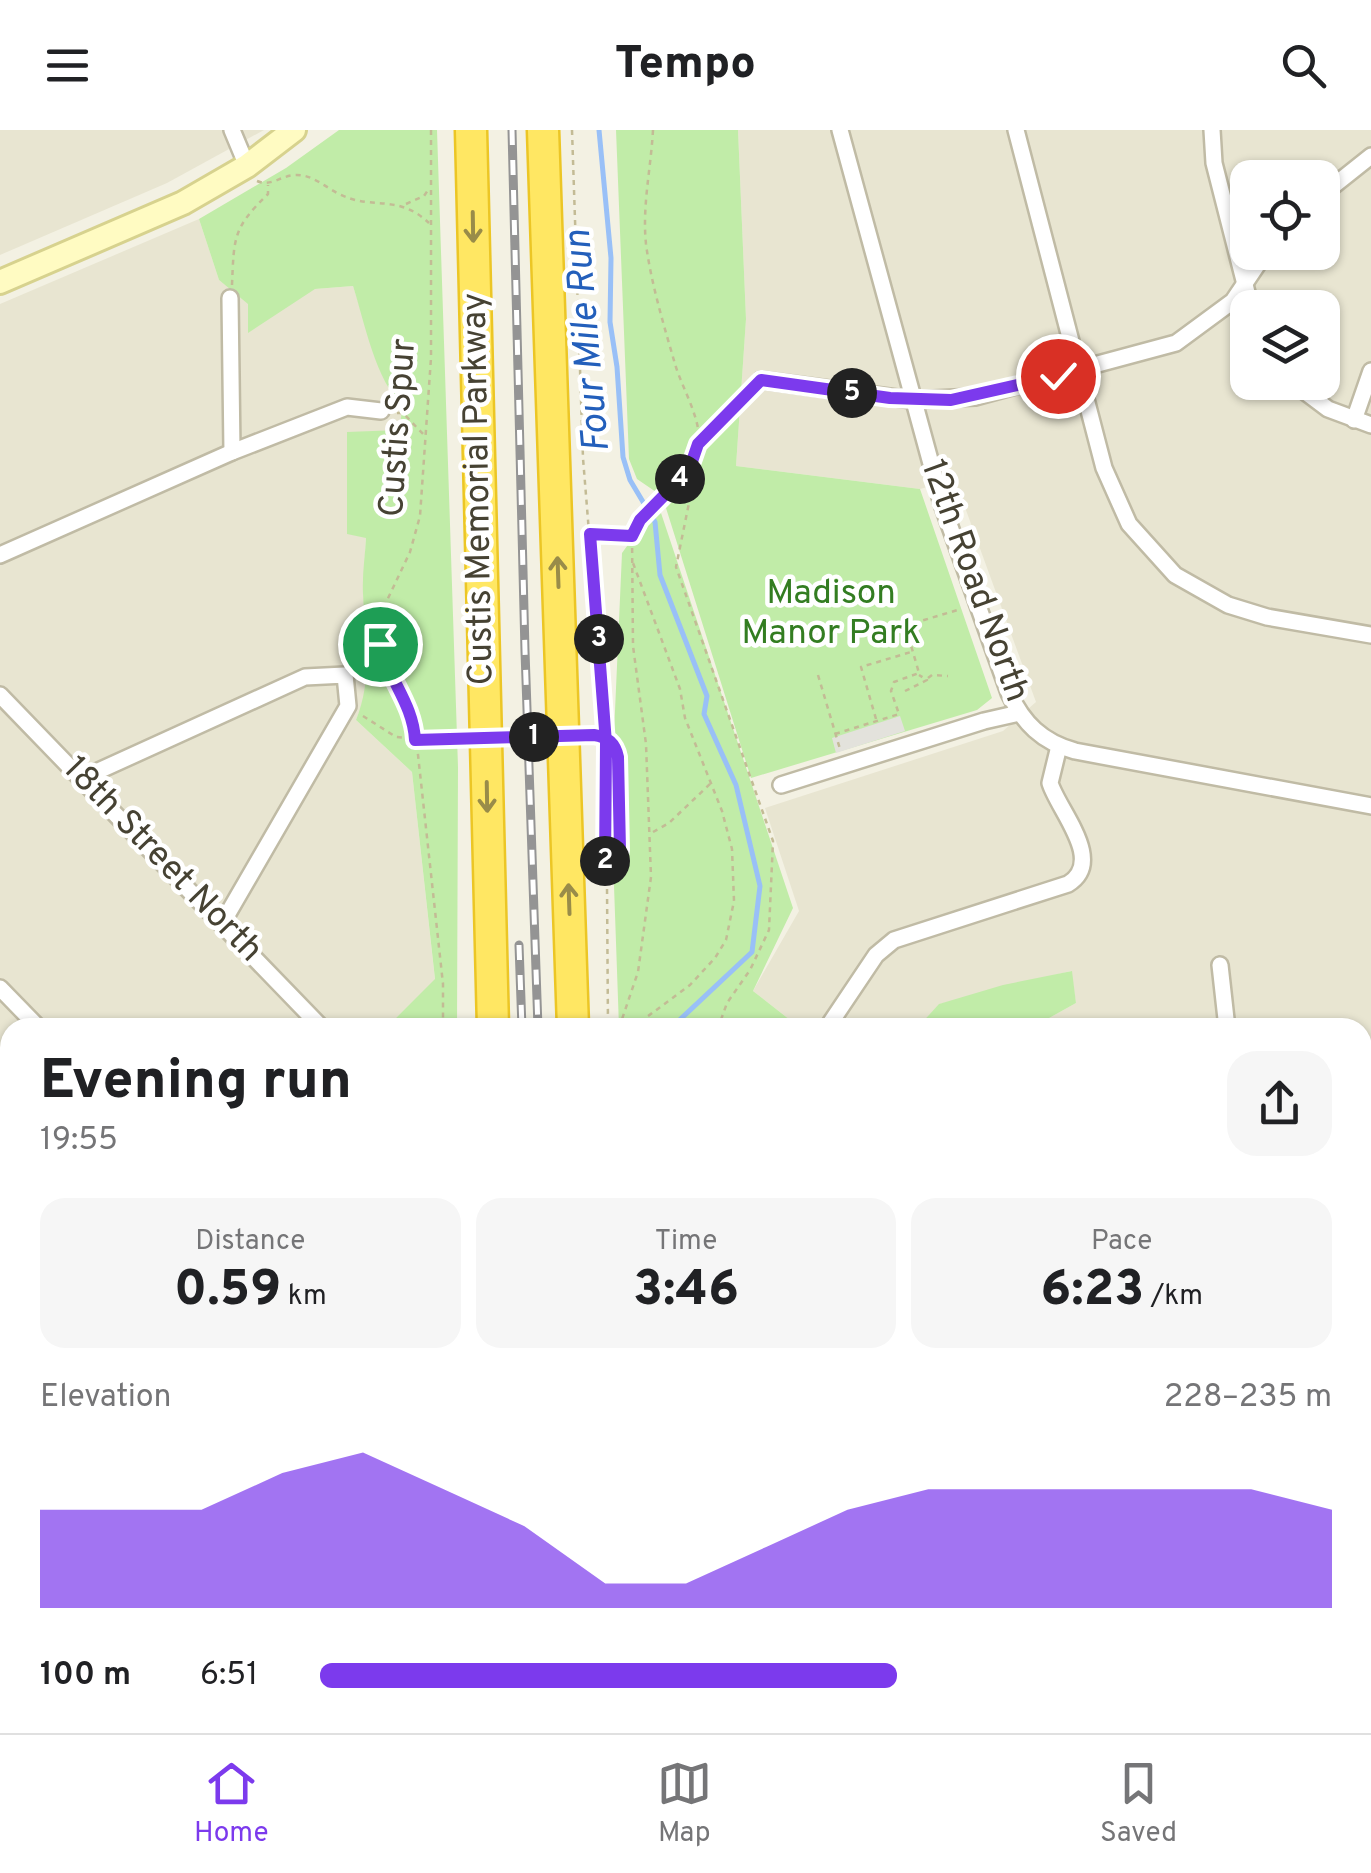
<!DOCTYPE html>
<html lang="en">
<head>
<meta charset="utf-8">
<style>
  body { margin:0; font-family:Overpass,sans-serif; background:#f6f6f6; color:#202124; height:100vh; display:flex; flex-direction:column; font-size:38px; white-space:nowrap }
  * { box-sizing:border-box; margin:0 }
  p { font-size:32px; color:#757577 }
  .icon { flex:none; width:55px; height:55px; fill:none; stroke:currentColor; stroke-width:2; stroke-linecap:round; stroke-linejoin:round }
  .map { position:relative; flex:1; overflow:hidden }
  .side { position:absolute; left:0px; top:888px; width:1372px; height:718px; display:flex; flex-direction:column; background:#fff; border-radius:30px 30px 0 0; box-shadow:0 2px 8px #0004 }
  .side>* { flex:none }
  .tools { position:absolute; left:1230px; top:30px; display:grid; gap:20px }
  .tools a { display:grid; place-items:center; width:110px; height:110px; border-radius:20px; background:#fff; box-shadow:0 2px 8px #0004; font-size:50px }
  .pin { position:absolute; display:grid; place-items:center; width:85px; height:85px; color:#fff; margin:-42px; border:5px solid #fff; border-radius:50%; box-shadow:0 2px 10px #0007 }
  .km { position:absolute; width:50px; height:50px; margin:-25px; border-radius:50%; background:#222; color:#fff; font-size:28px; line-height:50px; text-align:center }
  .round { display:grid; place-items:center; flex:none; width:105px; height:105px; border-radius:30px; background:#f6f6f6 }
  .head { display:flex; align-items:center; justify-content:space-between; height:170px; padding:0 40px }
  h1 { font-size:55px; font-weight:800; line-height:75px }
  .metrics { display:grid; grid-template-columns:repeat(3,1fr); gap:15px; height:170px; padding:10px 40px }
  .metrics div { display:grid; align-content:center; border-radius:25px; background:#f6f6f6; text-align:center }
  .metrics b { font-size:50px; font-weight:800 }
  .metrics small { font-size:28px; font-weight:400 }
  .metrics p { font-size:28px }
  .chart { height:280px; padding:20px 40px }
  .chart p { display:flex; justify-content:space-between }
  .chart svg { width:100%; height:180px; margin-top:10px; fill:#7c3aed; opacity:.7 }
  ul { padding:0 40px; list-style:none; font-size:32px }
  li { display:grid; grid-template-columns:160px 120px 1fr; align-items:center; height:75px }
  li i { height:25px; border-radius:12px; background:#7c3aed }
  header { display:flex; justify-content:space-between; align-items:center; height:130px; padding:0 40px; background:#fff; font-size:45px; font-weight:800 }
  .tabs { display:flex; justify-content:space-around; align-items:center; height:140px; border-top:2px solid #e0e0e0; background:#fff; font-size:28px; color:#757577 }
  .tabs a { display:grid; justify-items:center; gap:5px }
  .tabs .on { color:#7c3aed }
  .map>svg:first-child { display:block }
  .residential { fill:#e8e5d1; fill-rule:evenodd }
  .green { fill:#c1eca8 }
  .parking { fill:#e3e2dc }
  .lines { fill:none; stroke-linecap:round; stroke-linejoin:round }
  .stream { stroke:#99c0f7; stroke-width:5 }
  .street-casing { stroke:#c0bba5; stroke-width:20 }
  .secondary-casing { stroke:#d7d28e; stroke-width:28 }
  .highway-casing { stroke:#ecc625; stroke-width:35 }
  .path { stroke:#c3bb95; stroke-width:2.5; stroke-dasharray:5 5; stroke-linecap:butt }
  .street { stroke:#fff; stroke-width:15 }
  .secondary { stroke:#fffbc2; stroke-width:22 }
  .highway { stroke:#ffe763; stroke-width:30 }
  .rail-casing { stroke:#949494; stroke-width:9 }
  .rail { stroke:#fff; stroke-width:5; stroke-dasharray:15; stroke-linecap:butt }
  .path-bridge { stroke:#c3bb95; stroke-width:2.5; stroke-dasharray:5 5; stroke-linecap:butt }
  .oneway { stroke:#998c49 }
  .route-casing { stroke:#fff; stroke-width:20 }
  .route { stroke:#7c3aed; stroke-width:12 }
  .labels { text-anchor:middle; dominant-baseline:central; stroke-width:9; stroke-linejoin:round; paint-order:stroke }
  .street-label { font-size:35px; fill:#464233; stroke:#fff }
  .park-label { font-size:35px; fill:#337d21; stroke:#fff }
  .water-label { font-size:38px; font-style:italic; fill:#235fbb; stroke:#fff }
</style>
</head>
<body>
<header><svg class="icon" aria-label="menu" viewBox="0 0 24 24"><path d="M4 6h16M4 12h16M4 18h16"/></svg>Tempo<svg class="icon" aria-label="search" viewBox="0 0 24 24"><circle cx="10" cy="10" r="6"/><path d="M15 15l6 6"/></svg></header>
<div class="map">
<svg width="1371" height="1603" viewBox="0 0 1371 1603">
  <rect width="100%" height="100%" fill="#f3f1e3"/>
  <g class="residential">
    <polygon points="0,0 264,0 167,53 0,125"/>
    <path d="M738,0h633v1194l-8,6 -1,-302 -329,-1 43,-24 -5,-32 -131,33 -22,23h-119l-46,-36 46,-80 -34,-103 238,-77 33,-29 -81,-222 -35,9 -184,-23 10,-147zM1248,48h74v74h-74zM1248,178h74v74h-74z"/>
    <polygon points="199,89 219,150 248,173 315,159 353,156 374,222 403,275 399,300 347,303 366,407 363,460 369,545 365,568 356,590 412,642 435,850 387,897 10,898 10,1595 420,1595 419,1603 0,1603 0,174"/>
  </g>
  <g class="green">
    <path d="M339,0h98l21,637 -1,260h-70l48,-48 -23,-207 -56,-52c17,-42 9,-81 7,-126 -1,-19 2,-37 3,-56l-19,-4v-102l52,-2 4,-25c-27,-22 -39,-85 -50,-119l-38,3 -67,44v-29l-29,-24 -20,-61 87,-51z"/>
    <polygon points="616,0 738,0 746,189 736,336 920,359 992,568 977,580 751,648 666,378 704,339 686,334 656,362 637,349 629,329"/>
    <polygon points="661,383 793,778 753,861 799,897 619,897 611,671 622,423 643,394"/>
    <polygon points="1072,841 1076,873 1033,897 918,897 939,874 1003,855"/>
    <polygon points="1363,1432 1371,1446 1371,1603 1051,1603 1059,1595 1362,1595"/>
    <polygon points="709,1595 969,1595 962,1603 713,1603"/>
  </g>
  <polygon class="parking" points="900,586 905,601 836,623 832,608"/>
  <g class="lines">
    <g class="stream">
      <polyline points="599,0 611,128 610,192 617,237 623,327 630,350 655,392 660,445 707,566 704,584 736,655 760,756 752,822 671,898"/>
      <polyline points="1083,1595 1105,1603"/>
    </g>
    <defs>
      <g id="street">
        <polyline points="232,0 247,36"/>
        <path d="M840,0l102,374 67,189c14,30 33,49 66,58l296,55"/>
        <polyline points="1016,0 1104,338 1129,394 1175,445 1228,475 1267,487 1371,505"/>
        <polyline points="1212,0 1214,33 1251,178"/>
        <polyline points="1322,65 1371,26"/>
        <polyline points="230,168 232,322"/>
        <polyline points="761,250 912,270 975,267 1176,213 1233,171 1266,122"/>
        <polyline points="1292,252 1328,279 1371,295"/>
        <polyline points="1354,290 1371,241"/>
        <polyline points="0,425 232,322 347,277 381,281"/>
        <polyline points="0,565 322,898"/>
        <polyline points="83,648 305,547 345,545 348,576 223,792"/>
        <polyline points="781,655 984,591 1019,583"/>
        <polyline points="1220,835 1227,898"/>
        <polyline points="0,858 39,898"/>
        <path d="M827,898l49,-73 18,-15 174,-56c38,-23 -10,-74 -18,-101l9,-37"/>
        <polyline points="0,1076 10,1082"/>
        <polyline points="1362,1105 1371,1125"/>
        <polyline points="0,1198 10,1190"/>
        <polyline points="1362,1412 1371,1407"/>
        <polyline points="74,1603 92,1595"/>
      </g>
      <g id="secondary">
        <polyline points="0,152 183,73 247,36 294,0"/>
        <polyline points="1362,1228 1371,1222"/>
        <polyline points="1362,1254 1371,1248"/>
        <polyline points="1362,1277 1371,1289"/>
        <polyline points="988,1603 996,1595"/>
        <polyline points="1024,1603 1031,1595"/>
      </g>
      <g id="highway">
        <polyline points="471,0 493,898"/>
        <polyline points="543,0 573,898"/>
        <polyline points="511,1595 511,1603"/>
        <polyline points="597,1595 597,1603"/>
        <polyline points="691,1595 696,1603"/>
        <polyline points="438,1603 439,1595"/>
      </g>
    </defs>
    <use href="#street" class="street-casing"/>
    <use href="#secondary" class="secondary-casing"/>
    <use href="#highway" class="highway-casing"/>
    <g class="path">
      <polyline points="431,0 431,228 420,386 410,422 382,481 379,503 388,540 414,588 443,854 443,898"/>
      <polyline points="572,0 583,328 606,613 608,898"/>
      <path d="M257,51c14,6 23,-5 38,-6 17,-1 30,12 44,19 34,17 58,-1 90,29"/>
      <polyline points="406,74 424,66 428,60"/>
      <path d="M232,155c2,-48 1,-57 36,-91v-9"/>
      <polyline points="397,283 403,283 424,305"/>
      <polyline points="699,314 749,261"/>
      <polyline points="685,346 690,368 676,437 773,711 769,800 750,840 727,873 718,898"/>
      <polyline points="590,404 630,405"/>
      <polyline points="818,545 840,619"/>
      <polyline points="928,548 932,545 948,546"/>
      <polyline points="905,561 927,550 919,545"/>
      <polyline points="363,586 396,607 425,610"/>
      <polyline points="876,589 861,537 911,522"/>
      <polyline points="835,604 899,584 891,561 894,552 919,543 908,505 914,493 961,479"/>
      <polyline points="653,702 669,693 711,653"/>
      <polyline points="606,737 615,735 620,720 618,660"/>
      <path d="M619,898l19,-56 13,-95 -5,-133 -13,-98 -1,-111c15,-33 63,-52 67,-91 2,-26 -17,-56 -24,-80 -11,-38 -24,-81 -29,-120 -4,-38 5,-76 7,-114"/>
      <polyline points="632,898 690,855 715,828 726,810 734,771 732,719 722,681 685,588 680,559 633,433"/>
      <polyline points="1152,1595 1167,1603"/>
      <polyline points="800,1603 803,1595"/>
    </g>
    <use href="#street" class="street"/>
    <use href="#secondary" class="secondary"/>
    <use href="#highway" class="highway"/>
    <defs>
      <g id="rail">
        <polyline points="512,0 525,521 538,898"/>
        <polyline points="519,815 522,898"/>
        <polyline points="544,1595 544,1603"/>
        <polyline points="571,1595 571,1603"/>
      </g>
    </defs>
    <use href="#rail" class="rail-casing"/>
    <use href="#rail" class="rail"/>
    <polyline class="path-bridge" points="425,610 602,606 616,619 618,660"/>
  </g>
  <defs><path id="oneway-shaft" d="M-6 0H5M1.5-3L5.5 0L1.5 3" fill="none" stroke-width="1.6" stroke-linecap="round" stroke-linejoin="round" transform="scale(2.5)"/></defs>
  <g class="oneway">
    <use href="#oneway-shaft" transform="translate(473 97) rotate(89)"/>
    <use href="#oneway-shaft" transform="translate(558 442) rotate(-92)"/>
    <use href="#oneway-shaft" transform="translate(487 667) rotate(89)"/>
    <use href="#oneway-shaft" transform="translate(569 769) rotate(-92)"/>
  </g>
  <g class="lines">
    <defs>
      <path id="route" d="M380,514c8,35 33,59 35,96l179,-5c14,2 21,8 24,22l2,93c-2,10 -4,17 -15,18l1,-125 -16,-209 42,2 8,-16 49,-50 9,-26 63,-64 129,18 61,2 107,-24"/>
    </defs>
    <use href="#route" class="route-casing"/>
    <use href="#route" class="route"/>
  </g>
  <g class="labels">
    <g class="street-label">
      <text transform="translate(399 298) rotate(-86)">Custis Spur</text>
      <text transform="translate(479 359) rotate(-91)">Custis Memorial Parkway</text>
      <text transform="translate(974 451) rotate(70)">12th Road North</text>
      <text transform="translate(162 730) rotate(46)">18th Street North</text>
    </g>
    <g class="park-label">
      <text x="831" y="464">Madison<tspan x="831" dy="40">Manor Park</tspan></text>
    </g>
    <g class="water-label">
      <text transform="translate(589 211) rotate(-95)">Four Mile Run</text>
    </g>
  </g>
</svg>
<div class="tools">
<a><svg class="icon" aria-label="locate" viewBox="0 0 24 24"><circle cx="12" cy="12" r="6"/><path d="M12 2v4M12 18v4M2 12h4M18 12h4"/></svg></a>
<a><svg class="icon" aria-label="layers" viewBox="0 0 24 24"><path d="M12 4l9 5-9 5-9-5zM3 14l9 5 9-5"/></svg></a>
</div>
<div class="pin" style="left:380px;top:514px;background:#1e9e55"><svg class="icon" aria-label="arrive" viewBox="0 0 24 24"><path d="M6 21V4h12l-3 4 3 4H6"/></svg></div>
<div class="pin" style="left:1058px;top:246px;background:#d93025"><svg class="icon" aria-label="check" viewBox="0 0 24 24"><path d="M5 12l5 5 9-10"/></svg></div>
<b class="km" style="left:534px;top:607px">1</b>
<b class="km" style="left:605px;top:731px">2</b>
<b class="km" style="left:599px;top:509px">3</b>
<b class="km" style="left:680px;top:349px">4</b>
<b class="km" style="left:852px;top:263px">5</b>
<section class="side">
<div class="head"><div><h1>Evening run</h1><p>19:55</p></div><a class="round"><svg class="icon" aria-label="share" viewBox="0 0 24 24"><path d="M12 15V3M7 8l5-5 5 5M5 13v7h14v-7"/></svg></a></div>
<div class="metrics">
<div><p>Distance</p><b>0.59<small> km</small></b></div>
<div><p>Time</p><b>3:46</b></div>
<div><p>Pace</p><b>6:23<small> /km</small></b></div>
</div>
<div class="chart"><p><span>Elevation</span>228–235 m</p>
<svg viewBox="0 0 160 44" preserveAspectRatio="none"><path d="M0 44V20L10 20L20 20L30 11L40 6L50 15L60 24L70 38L80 38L90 29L100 20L110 15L120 15L130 15L140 15L150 15L160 20V44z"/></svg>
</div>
<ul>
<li><b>100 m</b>6:51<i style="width:57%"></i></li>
</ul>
</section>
</div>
<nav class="tabs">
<a class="on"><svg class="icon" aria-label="home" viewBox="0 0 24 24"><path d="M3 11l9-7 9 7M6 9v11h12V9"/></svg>Home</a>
<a><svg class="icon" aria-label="map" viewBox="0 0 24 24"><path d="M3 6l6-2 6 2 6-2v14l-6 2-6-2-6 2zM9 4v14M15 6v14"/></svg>Map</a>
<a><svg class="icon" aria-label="saved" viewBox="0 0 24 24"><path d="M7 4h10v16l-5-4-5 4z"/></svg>Saved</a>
</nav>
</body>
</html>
